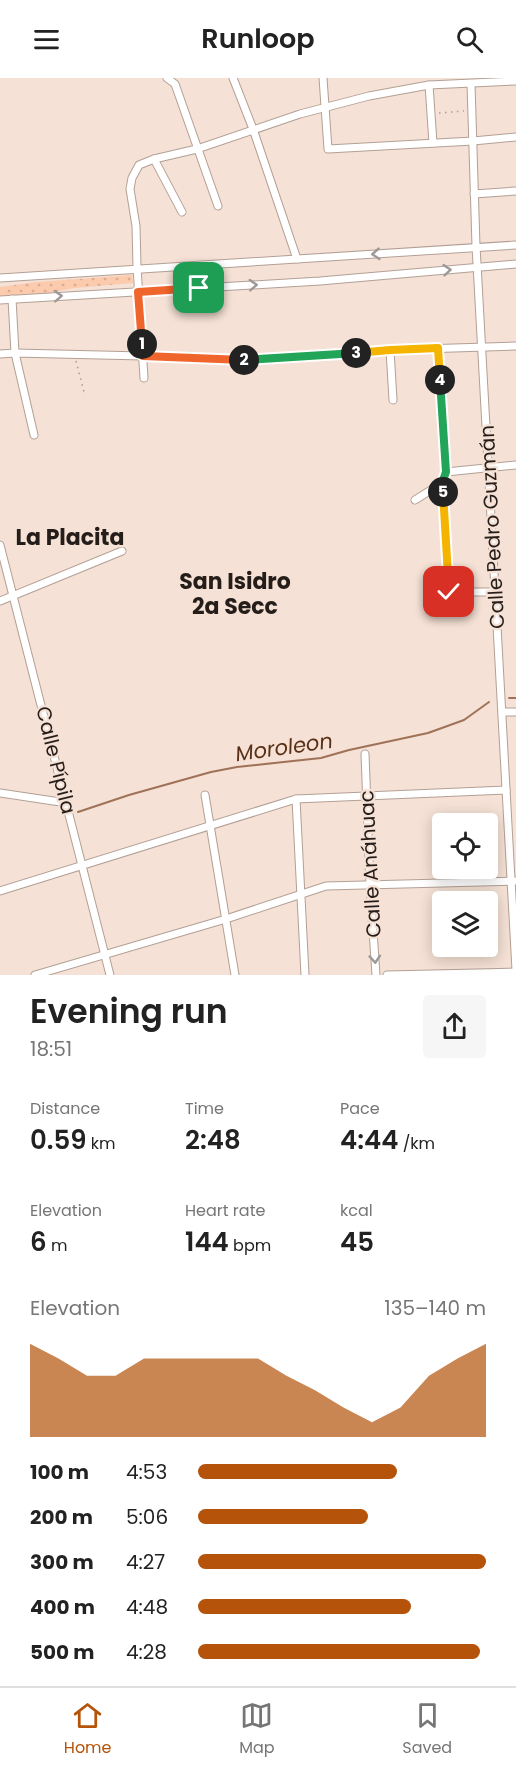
<!DOCTYPE html>
<html lang="en">
<head>
<meta charset="utf-8">
<style>
  body { margin:0; font-family:Poppins,sans-serif; background:#f6f6f6; color:#222; height:100vh; display:flex; flex-direction:column; font-size:22px; white-space:nowrap }
  * { box-sizing:border-box; margin:0 }
  p { font-size:20px; color:#767676 }
  .icon { flex:none; width:33px; height:33px; fill:none; stroke:currentColor; stroke-width:2; stroke-linecap:round; stroke-linejoin:round }
  .map { position:relative; height:897px; overflow:hidden }
  .sheet { display:flex; flex-direction:column; background:#fff; flex:1 }
  .sheet>* { flex:none }
  .controls { position:absolute; left:432px; top:735px; display:grid; gap:12px }
  .controls a { display:grid; place-items:center; width:66px; height:66px; border-radius:6px; background:#fff; box-shadow:0 3px 15px #0003; font-size:30px }
  .pin { position:absolute; display:grid; place-items:center; width:51px; height:51px; color:#fff; margin:-26px; border-radius:12px; box-shadow:0 3px 9px #0006 }
  .km { position:absolute; width:30px; height:30px; margin:-15px; border-radius:50%; background:#222; color:#fff; font-size:16px; line-height:30px; text-align:center }
  .round { display:grid; place-items:center; flex:none; width:63px; height:63px; border-radius:6px; background:#f6f6f6 }
  .overview { display:flex; align-items:center; justify-content:space-between; height:102px; padding:0 30px }
  h1 { font-size:33px; font-weight:600; line-height:45px }
  .stats { display:grid; grid-template-columns:repeat(3,1fr); gap:9px; height:102px; padding:6px 30px }
  .stats div { display:grid; align-content:center }
  .stats b { font-size:26px; font-weight:600 }
  .stats small { font-size:16px; font-weight:400 }
  .stats p { font-size:16px }
  .chart { height:168px; padding:12px 30px }
  .chart p { display:flex; justify-content:space-between }
  .chart svg { width:100%; height:108px; margin-top:6px; fill:#b45309; opacity:.7 }
  ul { padding:0 30px; list-style:none; font-size:20px }
  li { display:grid; grid-template-columns:96px 72px 1fr; align-items:center; height:45px }
  li i { height:15px; border-radius:8px; background:#b45309 }
  header { display:flex; justify-content:space-between; align-items:center; height:78px; padding:0 30px; background:#fff; font-size:27px; font-weight:600 }
  .tab-bar { display:flex; justify-content:space-around; align-items:center; height:84px; border-top:2px solid #e0e0e0; background:#fff; font-size:16px; color:#767676 }
  .tab-bar a { display:grid; justify-items:center; gap:3px }
  .tab-bar .selected { color:#b45309 }
  .map>svg:first-child { display:block }
  .grass { fill:url(#grass-dots) }
  .lines { fill:none; stroke-linecap:round; stroke-linejoin:round }
  .stream { stroke:#9f7257; stroke-width:2 }
  .minor-casing { stroke:#b3a095; stroke-width:9 }
  .path { stroke:#ac9c93; stroke-width:1.5; stroke-dasharray:1.5 4.5; stroke-linecap:butt }
  .minor { stroke:#fff; stroke-width:7 }
  .oneway { stroke:#9d9998 }
  .split-1-casing { stroke:#fff; stroke-width:12 }
  .split-2-casing { stroke:#fff; stroke-width:12 }
  .split-3-casing { stroke:#fff; stroke-width:12 }
  .split-4-casing { stroke:#fff; stroke-width:12 }
  .split-5-casing { stroke:#fff; stroke-width:12 }
  .split-6-casing { stroke:#fff; stroke-width:12 }
  .split-1 { stroke:#f0652b; stroke-width:8 }
  .split-2 { stroke:#f0652b; stroke-width:8 }
  .split-3 { stroke:#22a559; stroke-width:8 }
  .split-4 { stroke:#f5b400; stroke-width:8 }
  .split-5 { stroke:#22a559; stroke-width:8 }
  .split-6 { stroke:#f5b400; stroke-width:8 }
  .labels { text-anchor:middle; dominant-baseline:central; stroke-width:4.5; stroke-linejoin:round; paint-order:stroke }
  .street-label { font-size:20px; fill:#251d19; stroke:#f5e1d5 }
  .water-label { font-size:21px; font-style:italic; fill:#593015; stroke:#f5e1d5 }
  .quarter-label { font-size:22px; font-weight:bold; fill:#251d19; stroke:#f5e1d5 }
</style>
</head>
<body>
<header><svg class="icon" aria-label="menu" viewBox="0 0 24 24"><path d="M4 6h16M4 12h16M4 18h16"/></svg>Runloop<svg class="icon" aria-label="search" viewBox="0 0 24 24"><circle cx="10" cy="10" r="6"/><path d="M15 15l6 6"/></svg></header>
<div class="map">
<svg width="516" height="897" viewBox="0 0 516 897">
  <defs>
    <pattern id="grass-dots" width="8" height="8" patternUnits="userSpaceOnUse" patternTransform="scale(1.5)"><rect width="8" height="8" fill="#fccaac"/><path d="M2 2h.1M6 6h.1" fill="none" stroke="#d8ad93" stroke-width="1.8" stroke-linecap="round"/></pattern>
  </defs>
  <rect width="100%" height="100%" fill="#f5e1d5"/>
  <polygon class="grass" points="132,197 133,205 74,210 48,215 0,218 0,209 37,204"/>
  <g class="lines">
    <g class="stream">
      <polyline points="509,620 516,620"/>
      <polyline points="78,734 129,717 211,694 237,689 321,680 349,672 428,655 464,642 489,624"/>
    </g>
    <defs>
      <g id="minor">
        <polyline points="167,0 175,6 218,128"/>
        <polyline points="233,0 253,51 297,181"/>
        <polyline points="323,0 328,71 473,63 516,59"/>
        <polyline points="471,6 476,168 516,892"/>
        <polyline points="429,7 433,65"/>
        <polyline points="154,81 182,134"/>
        <polyline points="474,116 516,113"/>
        <polyline points="0,200 516,167"/>
        <polyline points="12,221 15,275 34,357"/>
        <polyline points="0,222 320,203 516,186"/>
        <polyline points="438,270 446,394 442,405 449,514 494,514"/>
        <polyline points="0,276 15,275 143,278"/>
        <polyline points="144,300 137,189 136,148 130,111 132,100 139,87 154,81 197,71 300,36 369,18 429,7 516,3"/>
        <polyline points="393,322 390,272 516,268"/>
        <polyline points="446,394 516,387"/>
        <polyline points="415,422 442,405"/>
        <polyline points="0,467 110,897"/>
        <polyline points="0,523 122,473"/>
        <polyline points="503,634 516,634"/>
        <polyline points="365,676 370,808 376,897"/>
        <polyline points="0,715 67,725"/>
        <polyline points="205,717 235,897"/>
        <polyline points="296,721 305,897"/>
        <polyline points="0,813 296,721 506,712"/>
        <polyline points="35,897 226,841 326,808 516,803"/>
        <polyline points="387,897 516,894"/>
      </g>
    </defs>
    <use href="#minor" class="minor-casing"/>
    <g class="path">
      <polyline points="439,35 464,33"/>
      <polyline points="151,278 254,282 344,277 383,272"/>
      <polyline points="76,283 85,318"/>
    </g>
    <use href="#minor" class="minor"/>
  </g>
  <defs><path id="oneway-chevron" d="M-2-3.5L2.5 0L-2 3.5" fill="none" stroke-width="1.6" stroke-linecap="round" stroke-linejoin="round" transform="scale(1.5)"/></defs>
  <g class="oneway">
    <use href="#oneway-chevron" transform="translate(376 176) rotate(176)"/>
    <use href="#oneway-chevron" transform="translate(447 192) rotate(-5)"/>
    <use href="#oneway-chevron" transform="translate(253 207) rotate(-3)"/>
    <use href="#oneway-chevron" transform="translate(58 218) rotate(-3)"/>
    <use href="#oneway-chevron" transform="translate(375 881) rotate(86)"/>
  </g>
  <g class="lines">
    <defs>
      <polyline id="split-1" points="142,266 138,214 199,210"/>
      <polyline id="split-2" points="142,266 143,278 244,282"/>
      <polyline id="split-3" points="244,282 356,275"/>
      <polyline id="split-4" points="356,275 390,272 438,270 440,302"/>
      <polyline id="split-5" points="440,302 446,394 442,405 443,414"/>
      <polyline id="split-6" points="443,414 449,514"/>
    </defs>
    <use href="#split-1" class="split-1-casing"/>
    <use href="#split-2" class="split-2-casing"/>
    <use href="#split-3" class="split-3-casing"/>
    <use href="#split-4" class="split-4-casing"/>
    <use href="#split-5" class="split-5-casing"/>
    <use href="#split-6" class="split-6-casing"/>
    <use href="#split-1" class="split-1"/>
    <use href="#split-2" class="split-2"/>
    <use href="#split-3" class="split-3"/>
    <use href="#split-4" class="split-4"/>
    <use href="#split-5" class="split-5"/>
    <use href="#split-6" class="split-6"/>
  </g>
  <g class="labels">
    <g class="street-label">
      <text transform="translate(492 449) rotate(-93)">Calle Pedro Guzmán</text>
      <text transform="translate(56 682) rotate(76)">Calle Pípila</text>
      <text transform="translate(370 786) rotate(-93)">Calle Anáhuac</text>
    </g>
    <g class="water-label">
      <text transform="translate(284 669) rotate(-8)">Moroleon</text>
    </g>
    <g class="quarter-label">
      <text x="70" y="459">La Placita</text>
      <text x="235" y="503">San Isidro<tspan x="235" dy="25">2a Secc</tspan></text>
    </g>
  </g>
</svg>
<div class="controls">
<a><svg class="icon" aria-label="locate" viewBox="0 0 24 24"><circle cx="12" cy="12" r="6"/><path d="M12 2v4M12 18v4M2 12h4M18 12h4"/></svg></a>
<a><svg class="icon" aria-label="layers" viewBox="0 0 24 24"><path d="M12 4l9 5-9 5-9-5zM3 14l9 5 9-5"/></svg></a>
</div>
<div class="pin" style="left:199px;top:210px;background:#1e9e55"><svg class="icon" aria-label="arrive" viewBox="0 0 24 24"><path d="M6 21V4h12l-3 4 3 4H6"/></svg></div>
<div class="pin" style="left:449px;top:514px;background:#d93025"><svg class="icon" aria-label="check" viewBox="0 0 24 24"><path d="M5 12l5 5 9-10"/></svg></div>
<b class="km" style="left:142px;top:266px">1</b>
<b class="km" style="left:244px;top:282px">2</b>
<b class="km" style="left:356px;top:275px">3</b>
<b class="km" style="left:440px;top:302px">4</b>
<b class="km" style="left:443px;top:414px">5</b>
</div>
<section class="sheet">
<div class="overview"><div><h1>Evening run</h1><p>18:51</p></div><a class="round"><svg class="icon" aria-label="share" viewBox="0 0 24 24"><path d="M12 15V3M7 8l5-5 5 5M5 13v7h14v-7"/></svg></a></div>
<div class="stats">
<div><p>Distance</p><b>0.59<small> km</small></b></div>
<div><p>Time</p><b>2:48</b></div>
<div><p>Pace</p><b>4:44<small> /km</small></b></div>
</div>
<div class="stats">
<div><p>Elevation</p><b>6<small> m</small></b></div>
<div><p>Heart rate</p><b>144<small> bpm</small></b></div>
<div><p>kcal</p><b>45</b></div>
</div>
<div class="chart"><p><span>Elevation</span>135–140 m</p>
<svg viewBox="0 0 160 44" preserveAspectRatio="none"><path d="M0 44V6L10 12L20 19L30 19L40 12L50 12L60 12L70 12L80 12L90 19L100 25L110 32L120 38L130 32L140 19L150 12L160 6V44z"/></svg>
</div>
<ul>
<li><b>100 m</b>4:53<i style="width:69%"></i></li>
<li><b>200 m</b>5:06<i style="width:59%"></i></li>
<li><b>300 m</b>4:27<i style="width:100%"></i></li>
<li><b>400 m</b>4:48<i style="width:74%"></i></li>
<li><b>500 m</b>4:28<i style="width:98%"></i></li>
</ul>
</section>
<nav class="tab-bar">
<a class="selected"><svg class="icon" aria-label="home" viewBox="0 0 24 24"><path d="M3 11l9-7 9 7M6 9v11h12V9"/></svg>Home</a>
<a><svg class="icon" aria-label="map" viewBox="0 0 24 24"><path d="M3 6l6-2 6 2 6-2v14l-6 2-6-2-6 2zM9 4v14M15 6v14"/></svg>Map</a>
<a><svg class="icon" aria-label="saved" viewBox="0 0 24 24"><path d="M7 4h10v16l-5-4-5 4z"/></svg>Saved</a>
</nav>
</body>
</html>
